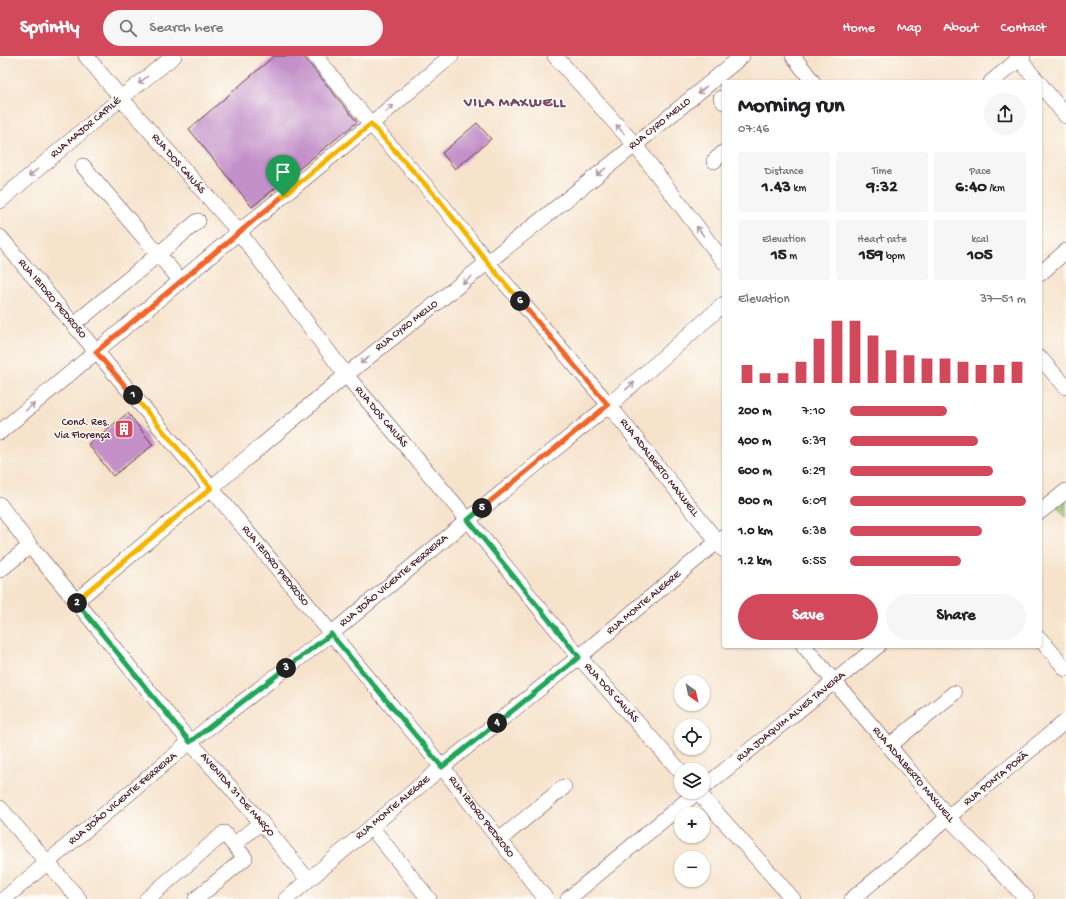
<!DOCTYPE html>
<html lang="en">
<head>
<meta charset="utf-8">
<style>
  body { margin:0; font-family:"Gochi Hand",sans-serif; background:#f6f6f6; color:#202124; height:100vh; display:flex; flex-direction:column; font-size:15px; white-space:nowrap }
  * { box-sizing:border-box; margin:0 }
  p { font-size:13px; color:#757577 }
  .icon { flex:none; width:22px; height:22px; fill:none; stroke:currentColor; stroke-width:2; stroke-linecap:round; stroke-linejoin:round }
  .map { position:relative; flex:1; overflow:hidden }
  .panel { position:absolute; left:722px; top:24px; width:320px; height:568px; display:flex; flex-direction:column; background:#fff; border-radius:4px; box-shadow:0 1px 3px #0004 }
  .panel>* { flex:none }
  .needle { width:26px; rotate:147deg }
  .tools { position:absolute; left:674px; top:619px; display:grid; gap:8px }
  .tools a { display:grid; place-items:center; width:36px; height:36px; border-radius:50%; background:#fff; box-shadow:0 1px 3px #0004; font-size:20px }
  .pin { position:absolute; display:grid; place-items:center; width:34px; height:34px; color:#fff; margin:-41px -17px; border-radius:50% 50% 50% 0; rotate:-45deg; box-shadow:0 0 4px #0007 }
  .pin .icon { rotate:45deg }
  .km { position:absolute; width:20px; height:20px; margin:-10px; border-radius:50%; background:#222; color:#fff; font-size:11px; line-height:20px; text-align:center }
  .round { display:grid; place-items:center; flex:none; width:42px; height:42px; border-radius:21px; background:#f6f6f6 }
  .summary { display:flex; align-items:center; justify-content:space-between; height:68px; padding:0 16px }
  h1 { font-size:22px; font-weight:800; line-height:30px }
  .metrics { display:grid; grid-template-columns:repeat(3,1fr); gap:6px; height:68px; padding:4px 16px }
  .metrics div { display:grid; align-content:center; border-radius:4px; background:#f6f6f6; text-align:center }
  .metrics b { font-size:17px; font-weight:800 }
  .metrics small { font-size:11px; font-weight:400 }
  .metrics p { font-size:11px }
  .chart { height:112px; padding:8px 16px }
  .chart p { display:flex; justify-content:space-between }
  .chart svg { width:100%; height:72px; margin-top:4px; stroke:#d1495b; stroke-width:6 }
  .action { display:flex; gap:8px; margin-top:auto; padding:8px 16px }
  .action a { flex:1; height:46px; border-radius:24px; background:#d1495b; color:#fff; font-size:16px; font-weight:800; line-height:46px; text-align:center }
  .action a+a { background:#f6f6f6; color:#202124 }
  ul { padding:0 16px; list-style:none; font-size:13px }
  li { display:grid; grid-template-columns:64px 48px 1fr; align-items:center; height:30px }
  li i { height:10px; border-radius:5px; background:#d1495b }
  header { display:flex; align-items:center; gap:24px; box-sizing:border-box; height:56px; padding:0 20px; background:#d1495b; color:#fff }
  header strong { font-size:19px }
  nav { display:flex; gap:22px; margin-inline-start:auto; font-size:14px }
  .search { width:280px; height:36px; background:#f6f6f6; display:flex; align-items:center; gap:10px; box-sizing:border-box; padding:0 14px; border-radius:22px; color:#757577; font-size:15px }
  .map>svg:first-child { display:block }
  .green { fill:#9ec975; stroke:#747450 }
  .building { fill:#c390c9 }
  .lines { fill:none; stroke-linecap:round; stroke-linejoin:round }
  .minor-casing { stroke:#643c43; stroke-width:16 }
  .minor { stroke:#fff; stroke-width:15 }
  .oneway { stroke:#ae9aa0 }
  .split-1-casing { stroke:#fff; stroke-width:8 }
  .split-2-casing { stroke:#fff; stroke-width:8 }
  .split-3-casing { stroke:#fff; stroke-width:8 }
  .split-4-casing { stroke:#fff; stroke-width:8 }
  .split-5-casing { stroke:#fff; stroke-width:8 }
  .split-6-casing { stroke:#fff; stroke-width:8 }
  .split-7-casing { stroke:#fff; stroke-width:8 }
  .split-1 { stroke:#f0652b; stroke-width:5 }
  .split-2 { stroke:#f5b400; stroke-width:5 }
  .split-3 { stroke:#22a559; stroke-width:5 }
  .split-4 { stroke:#22a559; stroke-width:5 }
  .split-5 { stroke:#22a559; stroke-width:5 }
  .split-6 { stroke:#f0652b; stroke-width:5 }
  .split-7 { stroke:#f5b400; stroke-width:5 }
  .labels { text-anchor:middle; dominant-baseline:central; stroke-width:3; stroke-linejoin:round; paint-order:stroke }
  .street-label { font-size:11px; fill:#4a1f2b; stroke:#fdfcf7 }
  .poi-label { font-size:11px; fill:#4a1f2b; stroke:#fdfcf7; text-anchor:end }
  .district-label { font-size:15px; font-weight:bold; letter-spacing:1px; fill:#744762; stroke:#fdfcf7 }
</style>
</head>
<body>
<header>
<strong>Sprintly</strong>
<div class="search"><svg class="icon" aria-label="search" viewBox="0 0 24 24"><circle cx="10" cy="10" r="6"/><path d="M15 15l6 6"/></svg>Search here</div>
<nav><a>Home</a><a>Map</a><a>About</a><a>Contact</a></nav>
</header>
<div class="map">
<svg width="1066" height="843" viewBox="0 0 1066 843">
  <rect width="100%" height="100%" fill="#fdfcf7"/>
  <filter id="ink" filterUnits="userSpaceOnUse"><feTurbulence type="fractalNoise" baseFrequency=".025" numOctaves="2"/><feDisplacementMap in="SourceGraphic" scale="8" xChannelSelector="R" yChannelSelector="G"/><feConvolveMatrix kernelMatrix="1 2 1 2 8 2 1 2 1" color-interpolation-filters="sRGB"/></filter>
  <filter id="wash" filterUnits="userSpaceOnUse"><feTurbulence type="fractalNoise" baseFrequency=".012" numOctaves="4" result="noise"/><feDisplacementMap in="SourceGraphic" scale="16" xChannelSelector="R" yChannelSelector="G"/><feGaussianBlur stdDeviation="0.9" result="paint"/><feColorMatrix in="noise" values="0 0 0 0 0 0 0 0 0 0 0 0 0 0 0 0 0 1.4 0 .05"/><feComposite in="paint" operator="in"/></filter>
  <g filter="url(#wash)">
    <rect width="100%" height="100%" fill="#f6e3cc"/>
    <polygon class="green" points="1066,443 1066,461 1057,450"/>
    <g id="blocks">
      <g class="building">
        <polygon points="274,0 303,0 357,66 252,151 189,73"/>
        <polygon points="477,67 491,83 455,113 442,97"/>
        <polygon points="128,357 153,389 113,420 88,388"/>
      </g>
    </g>
  </g>
  <g filter="url(#ink)">
    <use href="#blocks" fill-opacity="0" stroke="#643c43" stroke-width="1"/>
    <g class="lines">
      <defs>
        <g id="minor">
          <polyline points="86,0 121,42 239,176 346,319 468,464 579,601 681,716"/>
          <polyline points="315,0 371,68 439,145 488,207 609,349 724,494"/>
          <polyline points="555,0 635,89 724,206"/>
          <polyline points="793,0 813,26"/>
          <polyline points="1017,0 1038,26"/>
          <polyline points="991,26 1023,0"/>
          <polyline points="1040,28 1066,60"/>
          <polyline points="721,42 724,46"/>
          <polyline points="714,105 724,96"/>
          <polyline points="83,110 181,225"/>
          <polyline points="0,145 121,42 174,0"/>
          <polyline points="0,181 211,432 442,711 546,843"/>
          <polyline points="1040,218 1066,195"/>
          <polyline points="83,261 198,165"/>
          <polyline points="1040,302 1066,331"/>
          <polyline points="0,376 239,176 371,68 451,0"/>
          <polyline points="0,449 30,490 76,545 190,686 261,766 308,824"/>
          <polyline points="1040,456 1066,435"/>
          <polyline points="0,514 30,490"/>
          <polyline points="76,545 346,319 635,89 742,0"/>
          <polyline points="1040,583 1066,613"/>
          <polyline points="804,590 889,690 948,761 1027,843"/>
          <polyline points="889,690 954,637"/>
          <polyline points="703,732 878,590"/>
          <polyline points="698,736 793,843"/>
          <polyline points="0,752 79,843"/>
          <polyline points="371,771 429,843"/>
          <polyline points="499,784 564,731"/>
          <polyline points="234,789 261,766"/>
          <polyline points="4,843 190,686 331,578 468,464 609,349 724,248"/>
          <polyline points="147,843 224,777 245,802 196,843"/>
          <polyline points="286,843 442,711 579,601 724,480"/>
          <polyline points="568,843 697,736"/>
          <polyline points="852,843 903,801 948,761 1066,665"/>
        </g>
      </defs>
      <use href="#minor" class="minor-casing"/>
      <use href="#minor" class="minor"/>
    </g>
    <defs><path id="oneway-shaft" d="M-6 0H5M1.5-3L5.5 0L1.5 3" fill="none" stroke-width="1.6" stroke-linecap="round" stroke-linejoin="round"/></defs>
    <g class="oneway">
      <use href="#oneway-shaft" transform="translate(143 24) rotate(141)"/>
      <use href="#oneway-shaft" transform="translate(702 34) rotate(140)"/>
      <use href="#oneway-shaft" transform="translate(389 53) rotate(-40)"/>
      <use href="#oneway-shaft" transform="translate(620 73) rotate(-132)"/>
      <use href="#oneway-shaft" transform="translate(601 116) rotate(141)"/>
      <use href="#oneway-shaft" transform="translate(33 117) rotate(140)"/>
      <use href="#oneway-shaft" transform="translate(700 175) rotate(-127)"/>
      <use href="#oneway-shaft" transform="translate(467 224) rotate(142)"/>
      <use href="#oneway-shaft" transform="translate(365 304) rotate(142)"/>
      <use href="#oneway-shaft" transform="translate(630 330) rotate(-41)"/>
      <use href="#oneway-shaft" transform="translate(30 351) rotate(-40)"/>
    </g>
  </g>
  <g class="lines" filter="url(#ink)">
    <defs>
      <polyline id="split-1" points="133,339 96,296 283,140"/>
      <polyline id="split-2" points="77,547 76,545 211,432 133,339"/>
      <polyline id="split-3" points="77,547 190,686 286,612"/>
      <polyline id="split-4" points="286,612 331,578 442,711 497,667"/>
      <polyline id="split-5" points="482,452 468,464 579,601 497,667"/>
      <polyline id="split-6" points="482,452 608,349 520,245"/>
      <polyline id="split-7" points="283,140 371,68 440,145 488,207 520,245"/>
    </defs>
    <use href="#split-1" class="split-1-casing"/>
    <use href="#split-2" class="split-2-casing"/>
    <use href="#split-3" class="split-3-casing"/>
    <use href="#split-4" class="split-4-casing"/>
    <use href="#split-5" class="split-5-casing"/>
    <use href="#split-6" class="split-6-casing"/>
    <use href="#split-7" class="split-7-casing"/>
    <use href="#split-1" class="split-1"/>
    <use href="#split-2" class="split-2"/>
    <use href="#split-3" class="split-3"/>
    <use href="#split-4" class="split-4"/>
    <use href="#split-5" class="split-5"/>
    <use href="#split-6" class="split-6"/>
    <use href="#split-7" class="split-7"/>
  </g>
  <defs>
    <symbol id="building-square" viewBox="-11 -11 22 22"><rect x="-9" y="-9" width="18" height="18" rx="4" fill="#d1495b" stroke="#fdfcf7"/><path d="M-4-6H4V6H1V3H-1V6H-4ZM-2.5-4.3h1.7v1.8h-1.7ZM.8-4.3h1.7v1.8H.8ZM-2.5-1h1.7V.8h-1.7ZM.8-1h1.7V.8H.8Z" fill="#fff"/></symbol>
  </defs>
  <g fill-rule="evenodd">
    <use href="#building-square" x="113" y="362" width="22" height="22"/>
  </g>
  <g class="labels">
    <g class="street-label">
      <text transform="translate(660 68) rotate(-39)">RUA CYRO MELLO</text>
      <text transform="translate(86 72) rotate(-40)">RUA MAJOR CAPILÉ</text>
      <text transform="translate(178 108) rotate(49)">RUA DOS CAIUÁS</text>
      <text transform="translate(52 243) rotate(50)">RUA IZIDRO PEDROSO</text>
      <text transform="translate(407 270) rotate(-38)">RUA CYRO MELLO</text>
      <text transform="translate(381 361) rotate(50)">RUA DOS CAIUÁS</text>
      <text transform="translate(659 412) rotate(52)">RUA ADALBERTO MAXWELL</text>
      <text transform="translate(275 510) rotate(51)">RUA IZIDRO PEDROSO</text>
      <text transform="translate(394 525) rotate(-40)">RUA JOÃO VICENTE FERREIRA</text>
      <text transform="translate(644 547) rotate(-40)">RUA MONTE ALEGRE</text>
      <text transform="translate(611 637) rotate(48)">RUA DOS CAIUÁS</text>
      <text transform="translate(791 661) rotate(-39)">RUA JOAQUIM ALVES TAVEIRA</text>
      <text transform="translate(913 719) rotate(50)">RUA ADALBERTO MAXWELL</text>
      <text transform="translate(996 723) rotate(-39)">RUA PONTA PORÃ</text>
      <text transform="translate(237 739) rotate(49)">AVENIDA 31 DE MARÇO</text>
      <text transform="translate(123 743) rotate(-40)">RUA JOÃO VICENTE FERREIRA</text>
      <text transform="translate(393 752) rotate(-40)">RUA MONTE ALEGRE</text>
      <text transform="translate(481 761) rotate(52)">RUA IZIDRO PEDROSO</text>
    </g>
    <g class="poi-label">
      <text x="110" y="367">Cond. Res.<tspan x="110" dy="13">Via Florença</tspan></text>
    </g>
    <g class="district-label">
      <text x="515" y="47">VILA MAXWELL</text>
    </g>
  </g>
</svg>
<div class="tools">
<a><svg class="needle" viewBox="-14 -14 28 28"><path d="M0-13l5 13h-10z" fill="#e53935"/><path d="M0 13l5-13h-10z" fill="#757577"/></svg></a>
<a><svg class="icon" aria-label="locate" viewBox="0 0 24 24"><circle cx="12" cy="12" r="6"/><path d="M12 2v4M12 18v4M2 12h4M18 12h4"/></svg></a>
<a><svg class="icon" aria-label="layers" viewBox="0 0 24 24"><path d="M12 4l9 5-9 5-9-5zM3 14l9 5 9-5"/></svg></a>
<a>+</a>
<a>−</a>
</div>
<div class="pin" style="left:283px;top:140px;background:#1e9e55"><svg class="icon" aria-label="arrive" viewBox="0 0 24 24"><path d="M6 21V4h12l-3 4 3 4H6"/></svg></div>
<b class="km" style="left:133px;top:339px">1</b>
<b class="km" style="left:77px;top:547px">2</b>
<b class="km" style="left:286px;top:612px">3</b>
<b class="km" style="left:497px;top:667px">4</b>
<b class="km" style="left:482px;top:452px">5</b>
<b class="km" style="left:520px;top:245px">6</b>
<section class="panel">
<div class="summary"><div><h1>Morning run</h1><p>07:46</p></div><a class="round"><svg class="icon" aria-label="share" viewBox="0 0 24 24"><path d="M12 15V3M7 8l5-5 5 5M5 13v7h14v-7"/></svg></a></div>
<div class="metrics">
<div><p>Distance</p><b>1.43<small> km</small></b></div>
<div><p>Time</p><b>9:32</b></div>
<div><p>Pace</p><b>6:40<small> /km</small></b></div>
</div>
<div class="metrics">
<div><p>Elevation</p><b>15<small> m</small></b></div>
<div><p>Heart rate</p><b>159<small> bpm</small></b></div>
<div><p>kcal</p><b>105</b></div>
</div>
<div class="chart"><p><span>Elevation</span>37–51 m</p>
<svg viewBox="0 0 160 44" preserveAspectRatio="none"><path d="M5 44V33M15 44V38M25 44V38M35 44V31M45 44V17M55 44V6M65 44V6M75 44V15M85 44V24M95 44V27M105 44V29M115 44V29M125 44V31M135 44V33M145 44V33M155 44V31"/></svg>
</div>
<ul>
<li><b>200 m</b>7:10<i style="width:55%"></i></li>
<li><b>400 m</b>6:39<i style="width:73%"></i></li>
<li><b>600 m</b>6:29<i style="width:81%"></i></li>
<li><b>800 m</b>6:09<i style="width:100%"></i></li>
<li><b>1.0 km</b>6:38<i style="width:75%"></i></li>
<li><b>1.2 km</b>6:55<i style="width:63%"></i></li>
</ul>
<div class="action"><a>Save</a><a>Share</a></div>
</section>
</div>
</body>
</html>
